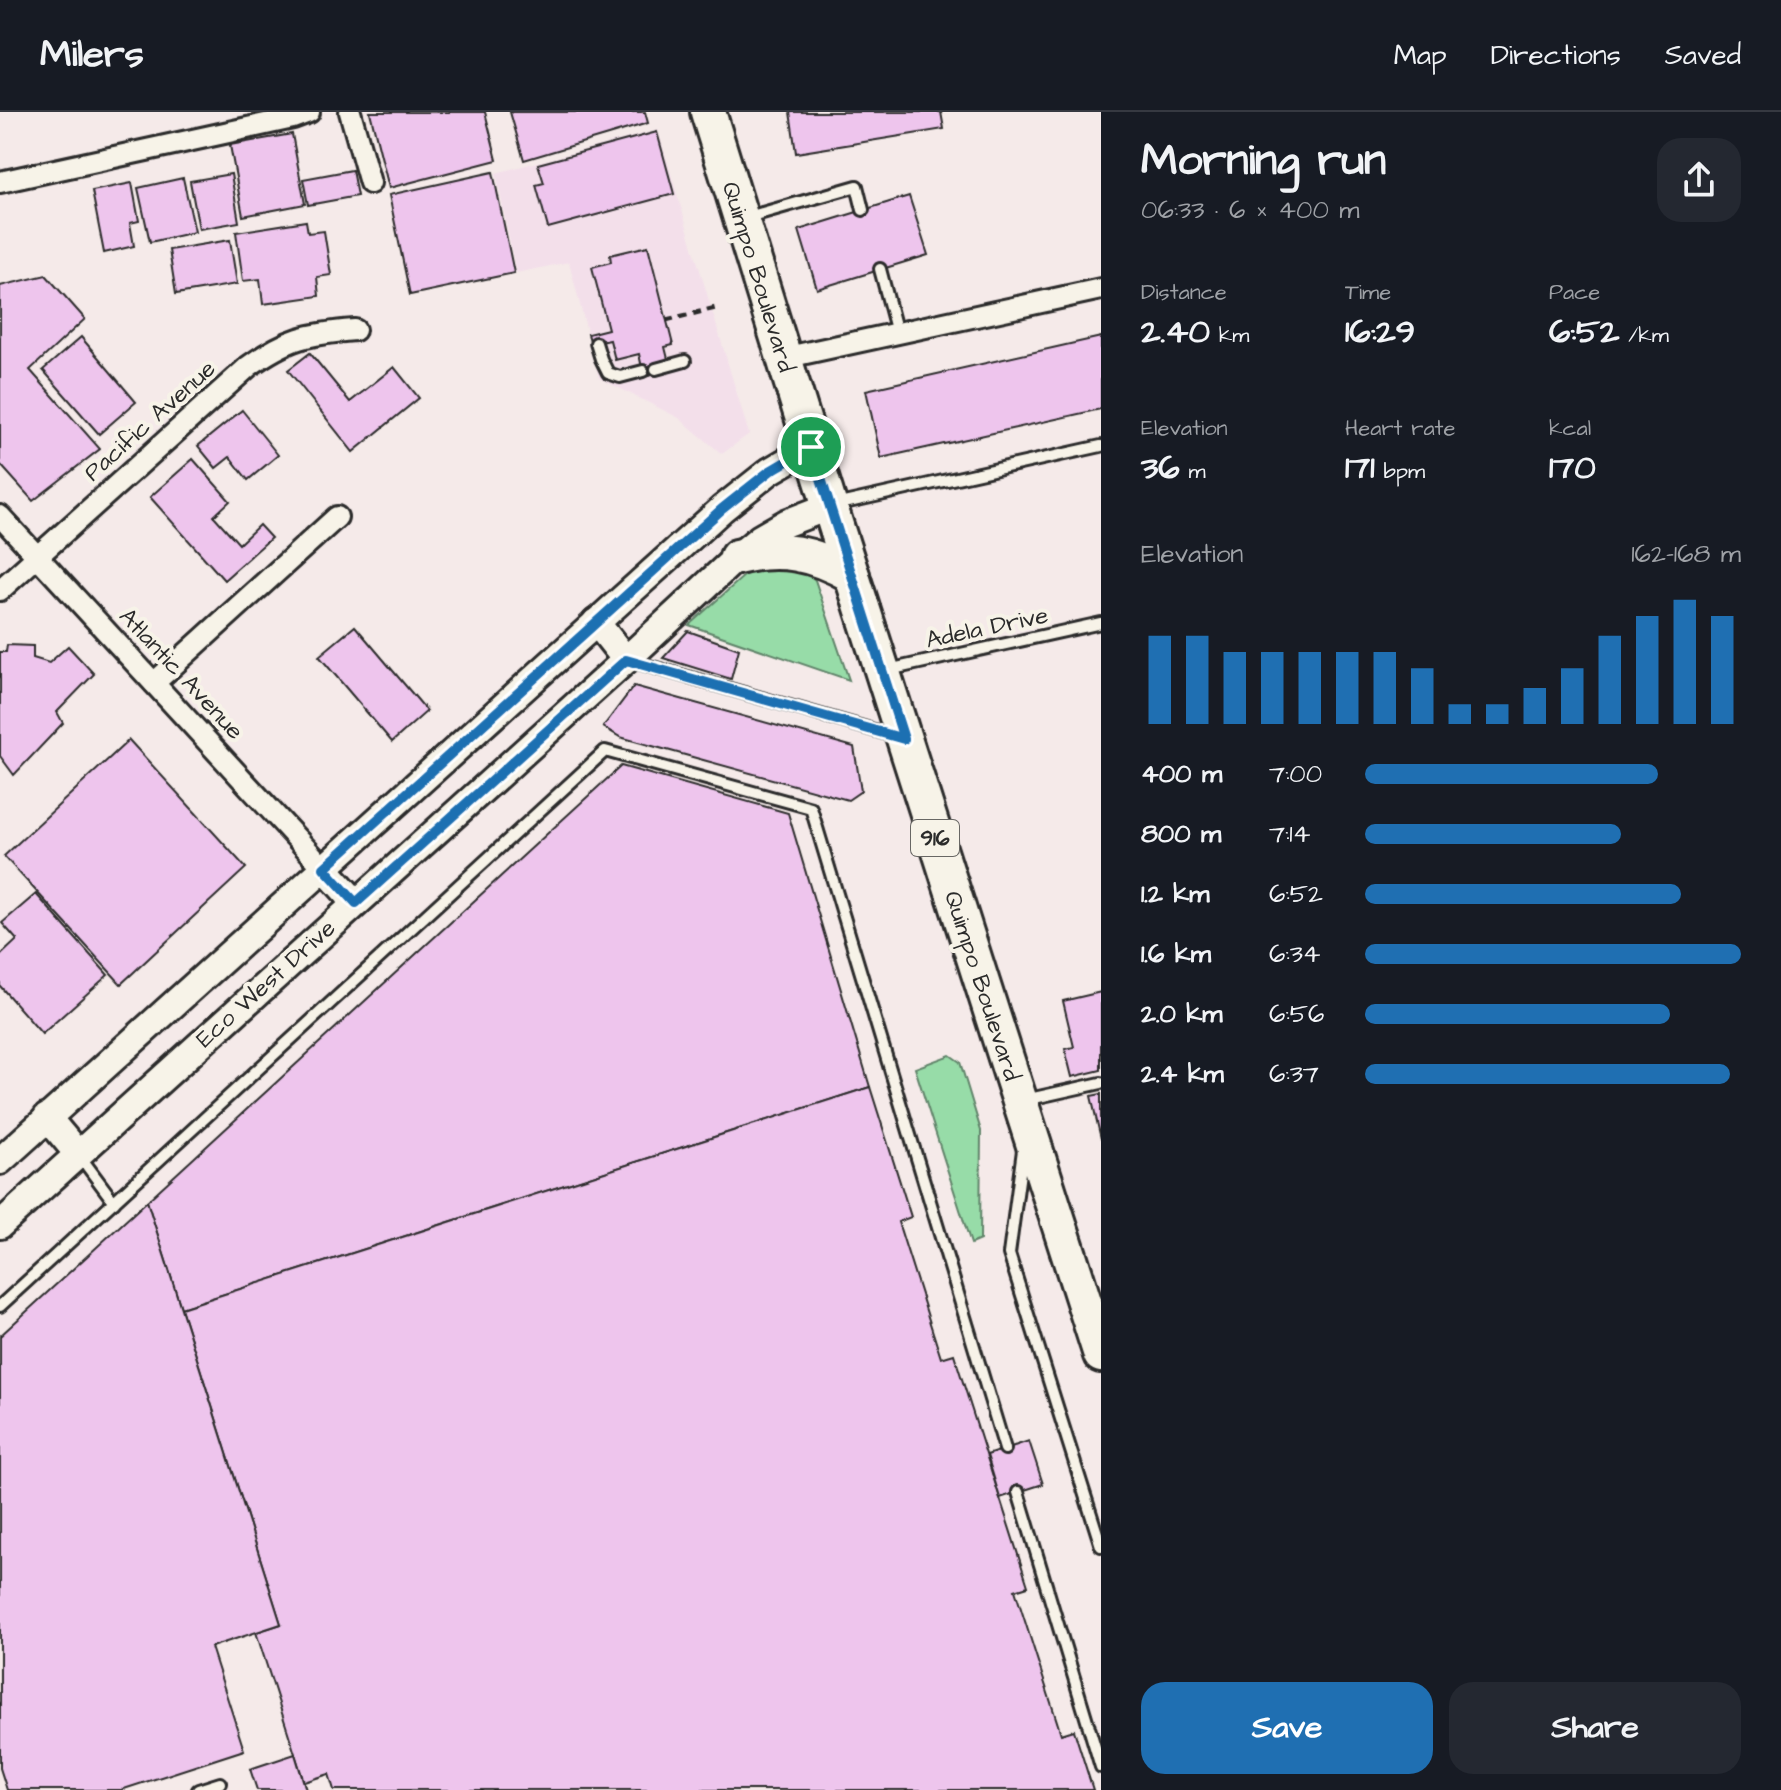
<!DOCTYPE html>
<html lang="en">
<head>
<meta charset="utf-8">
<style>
  body { margin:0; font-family:"Architects Daughter",sans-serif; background:#242831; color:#f1f3f6; height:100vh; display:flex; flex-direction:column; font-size:30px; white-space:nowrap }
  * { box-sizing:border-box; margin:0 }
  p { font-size:26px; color:#9ea1a6 }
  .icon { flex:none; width:44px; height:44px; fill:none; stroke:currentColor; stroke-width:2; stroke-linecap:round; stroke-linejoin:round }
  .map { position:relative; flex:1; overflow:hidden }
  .panel { display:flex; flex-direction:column; background:#171b24; width:680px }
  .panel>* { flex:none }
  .pin { position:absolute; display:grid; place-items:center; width:68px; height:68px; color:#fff; margin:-34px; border:4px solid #fff; border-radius:50%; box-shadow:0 2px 8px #0007 }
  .round { display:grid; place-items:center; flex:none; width:84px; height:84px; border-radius:24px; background:#242831 }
  .head { display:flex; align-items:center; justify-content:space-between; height:136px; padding:0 40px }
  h1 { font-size:44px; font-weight:700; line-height:60px }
  .stats { display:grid; grid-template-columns:repeat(3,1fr); gap:12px; height:136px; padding:8px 40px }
  .stats div { display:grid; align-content:center }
  .stats b { font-size:34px; font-weight:700 }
  .stats small { font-size:22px; font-weight:400 }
  .stats p { font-size:22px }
  .chart { height:224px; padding:16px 40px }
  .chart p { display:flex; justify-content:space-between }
  .chart svg { width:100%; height:144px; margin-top:8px; stroke:#1f6fb2; stroke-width:6 }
  .button { display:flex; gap:16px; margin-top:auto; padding:16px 40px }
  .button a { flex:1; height:92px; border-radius:24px; background:#1f6fb2; color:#fff; font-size:32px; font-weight:700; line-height:92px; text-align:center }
  .button a+a { background:#242831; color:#f1f3f6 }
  ul { padding:0 40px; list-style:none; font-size:26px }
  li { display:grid; grid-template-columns:128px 96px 1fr; align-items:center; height:60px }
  li i { height:20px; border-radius:10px; background:#1f6fb2 }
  header { display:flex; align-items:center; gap:48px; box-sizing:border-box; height:112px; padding:0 40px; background:#171b24; border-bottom:2px solid #363941 }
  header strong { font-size:38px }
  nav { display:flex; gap:44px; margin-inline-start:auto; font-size:28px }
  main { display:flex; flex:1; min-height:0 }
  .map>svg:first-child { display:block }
  .built { fill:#f3dfea }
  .green { fill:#97dca8; stroke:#61846a; stroke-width:2 }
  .building { fill:#eec5ed; stroke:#2b2b2b; stroke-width:2 }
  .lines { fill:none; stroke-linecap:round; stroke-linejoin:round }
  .service-casing { stroke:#2b2b2b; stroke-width:16 }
  .minor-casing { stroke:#2b2b2b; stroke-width:26 }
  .tertiary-casing { stroke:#2b2b2b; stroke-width:32 }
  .primary-casing { stroke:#2b2b2b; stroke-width:40 }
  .path { stroke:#2b2b2b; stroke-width:5; stroke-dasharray:8 6; stroke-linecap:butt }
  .service { stroke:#f7f3e8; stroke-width:10 }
  .minor { stroke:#f7f3e8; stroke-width:20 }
  .tertiary { stroke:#f7f3e8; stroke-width:26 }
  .primary { stroke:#f7f3e8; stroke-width:34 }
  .route-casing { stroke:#fff; stroke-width:16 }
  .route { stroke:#1f6fb2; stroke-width:10 }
  .labels { text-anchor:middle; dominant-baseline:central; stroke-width:8; stroke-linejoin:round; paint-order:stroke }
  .shield { fill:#f7f3e8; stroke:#686764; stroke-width:2 }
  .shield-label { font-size:22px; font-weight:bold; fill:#2b2b2b }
  .street-label { font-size:24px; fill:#2b2b2b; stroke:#f7f3e8 }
</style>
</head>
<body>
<header>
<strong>Milers</strong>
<nav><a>Map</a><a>Directions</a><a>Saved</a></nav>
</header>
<main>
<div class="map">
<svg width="1101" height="1678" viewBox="0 0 1101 1678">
  <rect width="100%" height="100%" fill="#f5eae9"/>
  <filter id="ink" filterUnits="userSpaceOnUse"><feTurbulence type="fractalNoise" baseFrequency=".0125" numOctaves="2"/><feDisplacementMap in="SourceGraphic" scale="16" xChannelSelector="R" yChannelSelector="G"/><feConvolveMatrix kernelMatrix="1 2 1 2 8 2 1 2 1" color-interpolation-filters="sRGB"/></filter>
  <g filter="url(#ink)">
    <polygon class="built" points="658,18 749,322 722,342 679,306 599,266 569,150 516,161 496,61"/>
    <g class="green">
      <polygon points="766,453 808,461 815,468 849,568 689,513 745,463"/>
      <polygon points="950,943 960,950 981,1019 980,1128 971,1132 915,956"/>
    </g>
    <g class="building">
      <polygon points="370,0 485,0 497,48 389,76"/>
      <polygon points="510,0 645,0 648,11 524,48"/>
      <polygon points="790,0 941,0 944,17 796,41"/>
      <polygon points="657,20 674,82 548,116 536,73 544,71 538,52"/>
      <polygon points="292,22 305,92 243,104 230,33"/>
      <polygon points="352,58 357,84 308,93 303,67"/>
      <polygon points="493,60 514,161 410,183 389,83"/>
      <polygon points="231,62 239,110 199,117 190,69"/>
      <polygon points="183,66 195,120 150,130 138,76"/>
      <polygon points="132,71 139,109 130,111 134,134 104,141 92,79"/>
      <polygon points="909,84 928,143 817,177 799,118"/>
      <polygon points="306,109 308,121 324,119 331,163 317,165 319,184 263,192 260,167 243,169 236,120"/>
      <polygon points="230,128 237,172 176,182 169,138"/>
      <polygon points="648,134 673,233 665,235 668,247 654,251 657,262 644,265 639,242 615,248 610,228 591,232 588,222 608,217 592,155 611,150 610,143"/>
      <polygon points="46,163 85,207 30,258 100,337 33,389 0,352 0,174"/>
      <polygon points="81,225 136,290 99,322 43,258"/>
      <polygon points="1101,225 1101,297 881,346 866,278"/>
      <polygon points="310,241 350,290 394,255 419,286 353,340 288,258"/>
      <polygon points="242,298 278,343 248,368 230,345 216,356 198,334"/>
      <polygon points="193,347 230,389 214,404 239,432 259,413 271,426 224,468 150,385"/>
      <polygon points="355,514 427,599 392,630 319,544"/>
      <polygon points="688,519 739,537 731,567 663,546"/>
      <polygon points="7,533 33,534 33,546 49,551 68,534 94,562 57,600 63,611 14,663 0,644 0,540 6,540"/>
      <polygon points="634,574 854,635 861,679 848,688 620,625 603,615"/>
      <polygon points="129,628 246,756 121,872 4,744"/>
      <polygon points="621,654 788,701 870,975 181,1196 147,1089"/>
      <polygon points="36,782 108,863 42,922 0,874 0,844 17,828 2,811"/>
      <polygon points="1101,880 1101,958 1072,965 1065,937 1074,935 1063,889"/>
      <polygon points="870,975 911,1105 898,1110 941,1246 954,1242 1028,1474 1015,1478 1061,1622 1074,1618 1093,1678 334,1678 329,1662 304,1670 256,1520 281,1512 181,1196"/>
      <polygon points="1101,982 1101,1027 1091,984"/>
      <polygon points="147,1089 281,1512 211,1535 244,1638 121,1678 7,1678 0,1656 0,1224"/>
      <polygon points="1029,1329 1043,1372 1000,1386 987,1343"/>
      <polygon points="295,1642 306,1678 257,1678 250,1657"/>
    </g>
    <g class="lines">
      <defs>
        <g id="service">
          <polyline points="748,105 857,74 863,98"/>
          <polyline points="880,157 897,221"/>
          <polyline points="596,231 601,247 608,261 620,265 643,259"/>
          <polyline points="656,257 685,249"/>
          <polyline points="835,393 1101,334"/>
          <polyline points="628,548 898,625"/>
          <polyline points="888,558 1101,511"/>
          <polyline points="1025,988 1101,971"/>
          <polyline points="1023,1038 1009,1142 1101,1434"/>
          <polyline points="79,1043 114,1090"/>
          <polyline points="0,1194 605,639 811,696 1005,1337"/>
          <polyline points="1018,1380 1101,1655"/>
          <polyline points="198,1678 220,1671"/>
        </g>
        <g id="minor">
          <polyline points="350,0 370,71"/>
          <polyline points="0,70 293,6 309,0"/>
          <polyline points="783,246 1101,177"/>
          <polyline points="0,404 324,756"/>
          <path d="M0,478l249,-224c39,-28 58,-32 106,-36"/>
          <polyline points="154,571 337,405"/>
        </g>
        <g id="tertiary">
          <polyline points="596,510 626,548"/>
          <polyline points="324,756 356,791"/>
          <polyline points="47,1005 78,1042"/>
          <polyline points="0,1049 722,397 770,359 811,335"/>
          <polyline points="0,1113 626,548 737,445 760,426 786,411 830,394"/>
        </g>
        <g id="primary">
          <polyline points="708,0 836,414 1101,1243"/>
          <path d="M737,445c44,-11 76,-4 115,18"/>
        </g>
      </defs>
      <use href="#service" class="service-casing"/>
      <use href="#minor" class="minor-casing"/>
      <use href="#tertiary" class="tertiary-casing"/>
      <use href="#primary" class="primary-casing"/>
      <polyline class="path" points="666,208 720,195"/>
      <use href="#service" class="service"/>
      <use href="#minor" class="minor"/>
      <use href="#tertiary" class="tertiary"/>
      <use href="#primary" class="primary"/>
    </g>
  </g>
  <g class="lines" filter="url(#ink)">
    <defs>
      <polygon id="route" points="811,335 904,627 626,548 356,791 324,756 722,397 770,359"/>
    </defs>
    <use href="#route" class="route-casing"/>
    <use href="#route" class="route"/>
  </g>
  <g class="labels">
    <rect class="shield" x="911" y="708" width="48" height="36" rx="6"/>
    <g class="shield-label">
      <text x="935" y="726">916</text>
    </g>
    <g class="street-label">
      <text transform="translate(758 165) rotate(73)">Quimpo Boulevard</text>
      <text transform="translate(150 309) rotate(-42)">Pacific Avenue</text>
      <text transform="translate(987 516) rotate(-12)">Adela Drive</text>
      <text transform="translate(181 562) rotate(47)">Atlantic Avenue</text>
      <text transform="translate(266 872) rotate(-42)">Eco West Drive</text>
      <text transform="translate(982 874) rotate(72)">Quimpo Boulevard</text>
    </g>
  </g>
</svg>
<div class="pin" style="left:811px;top:335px;background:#1e9e55"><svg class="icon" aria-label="arrive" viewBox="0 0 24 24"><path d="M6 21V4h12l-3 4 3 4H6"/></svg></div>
</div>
<section class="panel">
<div class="head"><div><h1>Morning run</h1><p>06:33 · 6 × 400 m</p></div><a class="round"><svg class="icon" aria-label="share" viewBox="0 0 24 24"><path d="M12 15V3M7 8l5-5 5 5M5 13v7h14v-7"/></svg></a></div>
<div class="stats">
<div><p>Distance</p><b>2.40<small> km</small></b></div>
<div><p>Time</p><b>16:29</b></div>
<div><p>Pace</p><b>6:52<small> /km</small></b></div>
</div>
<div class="stats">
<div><p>Elevation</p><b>36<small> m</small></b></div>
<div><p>Heart rate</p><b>171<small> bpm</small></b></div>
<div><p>kcal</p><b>170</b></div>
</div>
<div class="chart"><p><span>Elevation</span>162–168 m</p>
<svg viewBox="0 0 160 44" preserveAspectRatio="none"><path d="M5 44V17M15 44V17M25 44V22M35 44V22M45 44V22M55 44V22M65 44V22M75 44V27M85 44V38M95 44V38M105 44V33M115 44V27M125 44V17M135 44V11M145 44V6M155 44V11"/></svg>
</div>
<ul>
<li><b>400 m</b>7:00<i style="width:78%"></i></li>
<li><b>800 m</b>7:14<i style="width:68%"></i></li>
<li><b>1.2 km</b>6:52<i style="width:84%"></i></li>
<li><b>1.6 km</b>6:34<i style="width:100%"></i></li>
<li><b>2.0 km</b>6:56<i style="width:81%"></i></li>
<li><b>2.4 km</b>6:37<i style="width:97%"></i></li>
</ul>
<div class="button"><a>Save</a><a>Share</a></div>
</section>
</main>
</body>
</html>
